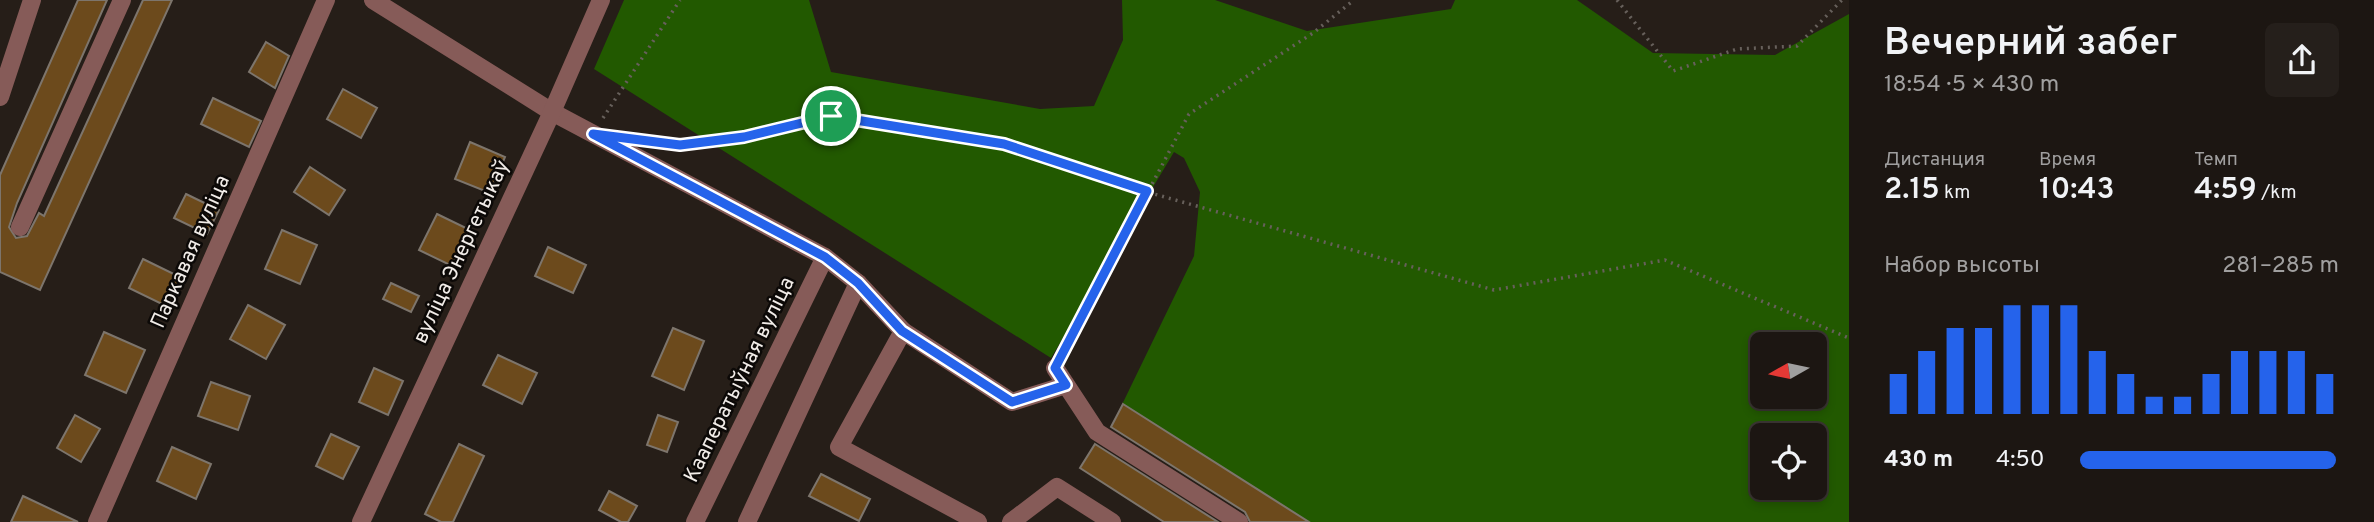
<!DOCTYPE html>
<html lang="ru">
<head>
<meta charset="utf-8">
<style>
  body { margin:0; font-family:Overpass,sans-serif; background:#251f1b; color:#f1f3f6; height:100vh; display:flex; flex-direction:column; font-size:26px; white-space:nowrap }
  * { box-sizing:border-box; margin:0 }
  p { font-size:23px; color:#a09f9f }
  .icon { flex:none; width:38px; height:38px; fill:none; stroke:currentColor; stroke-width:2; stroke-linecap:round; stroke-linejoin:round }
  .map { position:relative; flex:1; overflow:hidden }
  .side { display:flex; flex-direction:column; background:#1c1612; width:525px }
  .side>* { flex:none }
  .needle { width:46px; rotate:261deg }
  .tools { position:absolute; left:1750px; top:332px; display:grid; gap:14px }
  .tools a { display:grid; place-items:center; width:77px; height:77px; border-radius:10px; background:#1c1612; box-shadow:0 4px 10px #0003,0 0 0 2px #3a3532; font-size:35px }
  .pin { position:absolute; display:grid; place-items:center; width:60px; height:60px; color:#fff; margin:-30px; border:4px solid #fff; border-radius:50%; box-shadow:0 2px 7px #0007 }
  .round { display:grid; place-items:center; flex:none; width:74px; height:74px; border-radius:10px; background:#251f1b }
  .overview { display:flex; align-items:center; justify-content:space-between; height:119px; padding:0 35px }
  h1 { font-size:38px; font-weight:600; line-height:52px }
  .figures { display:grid; grid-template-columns:repeat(3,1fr); gap:10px; height:119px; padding:7px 35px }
  .figures div { display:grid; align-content:center }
  .figures b { font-size:30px; font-weight:600 }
  .figures small { font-size:19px; font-weight:400 }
  .figures p { font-size:19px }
  .chart { height:196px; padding:14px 35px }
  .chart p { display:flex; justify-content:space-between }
  .chart svg { width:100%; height:126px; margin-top:7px; stroke:#2563eb; stroke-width:6 }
  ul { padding:0 35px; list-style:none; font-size:23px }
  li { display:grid; grid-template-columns:112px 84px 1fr; align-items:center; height:52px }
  li i { height:18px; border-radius:9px; background:#2563eb }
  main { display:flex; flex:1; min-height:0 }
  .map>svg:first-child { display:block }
  .forest { fill:#225900; fill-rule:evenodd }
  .building { fill:#6c4a1c; stroke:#7d756c; stroke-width:2 }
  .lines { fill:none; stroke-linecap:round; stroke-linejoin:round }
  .path { stroke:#67605b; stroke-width:3.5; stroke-dasharray:2 5; stroke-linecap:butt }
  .minor { stroke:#865b58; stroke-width:18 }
  .route-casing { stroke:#fff; stroke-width:14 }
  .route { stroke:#2563eb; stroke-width:9 }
  .labels { text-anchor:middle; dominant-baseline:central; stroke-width:5; stroke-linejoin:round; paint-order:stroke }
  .street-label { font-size:21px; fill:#f1ece8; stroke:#0c0907 }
</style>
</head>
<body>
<main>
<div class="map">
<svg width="1849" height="522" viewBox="0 0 1849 522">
  <rect width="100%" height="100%" fill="#261e18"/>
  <path class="forest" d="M624,0h185l22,72 209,37 54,-3 29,-66 -1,-40h93l92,31 144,-22 4,-9h122l76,53 122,2 74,-41v508h-570l-164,-103 79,-163 6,-64 -16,-34 -10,-6 -123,206 -457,-289zM1762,345h53v52h-53zM1762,436h53v52h-53z"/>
  <g class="building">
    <polygon points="78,0 107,0 17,203 9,227 16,238 27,236 39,213 44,216 143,0 172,0 40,290 0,272 0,175"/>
    <polygon points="266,42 289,56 275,88 249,72"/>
    <polygon points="343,89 377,108 361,138 327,119"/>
    <polygon points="213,98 261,121 249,147 201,124"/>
    <polygon points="470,142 505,157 490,193 455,179"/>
    <polygon points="310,167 345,190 329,215 294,192"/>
    <polygon points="186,194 219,210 207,234 174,218"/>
    <polygon points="437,214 470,230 452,266 419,250"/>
    <polygon points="282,230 317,245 300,284 265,269"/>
    <polygon points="548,247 586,265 573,293 535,276"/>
    <polygon points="143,259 184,279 170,308 129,288"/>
    <polygon points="391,283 419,296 411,312 383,299"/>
    <polygon points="248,305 285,325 266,359 230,339"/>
    <polygon points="673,328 704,341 684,390 652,376"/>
    <polygon points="104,332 145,350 126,393 85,375"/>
    <polygon points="498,355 537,373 522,404 483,385"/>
    <polygon points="374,368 403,381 388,415 359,402"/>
    <polygon points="211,382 250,396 238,430 198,416"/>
    <polygon points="1123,404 1309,522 1250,522 1245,512 1111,427"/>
    <polygon points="75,415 100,429 81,462 57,448"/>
    <polygon points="658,415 678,422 667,452 647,445"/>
    <polygon points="331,434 359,447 343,479 316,466"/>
    <polygon points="459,444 484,456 453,522 441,522 425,514"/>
    <polygon points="1095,444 1218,522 1164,522 1080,468"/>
    <polygon points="172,447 211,464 196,499 157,481"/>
    <polygon points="821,474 870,499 859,521 809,496"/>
    <polygon points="609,491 637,506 628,522 621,522 599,510"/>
    <polygon points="23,496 78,522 11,522"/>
  </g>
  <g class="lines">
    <g class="path">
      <polyline points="1617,0 1673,71 1737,49 1797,46 1842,0"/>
      <polyline points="603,118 680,0"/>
      <polyline points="651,141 680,145 744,137 831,116 1004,144 1147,192 1494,290 1665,260 1849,338"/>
      <polyline points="1064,351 1189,114 1313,33 1354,0"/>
    </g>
    <g class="minor">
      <polyline points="373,0 552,112 825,257 858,283 903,331 1012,402 1066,385"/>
      <polyline points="0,97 32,0"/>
      <polyline points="20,227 122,0"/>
      <polyline points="903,331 839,447 978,522"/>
      <polyline points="1055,368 1097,432 1239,522"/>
      <polyline points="97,522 326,0"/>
      <polyline points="361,522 552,112 601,0"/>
      <polyline points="695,522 825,257"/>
      <polyline points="747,522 858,283"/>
      <polyline points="1011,522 1057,487 1112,522"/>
    </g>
  </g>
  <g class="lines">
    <defs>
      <polygon id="route" points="831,116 1004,144 1147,191 1055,368 1066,385 1012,402 902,331 858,283 825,257 593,134 680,145 744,137"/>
    </defs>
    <use href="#route" class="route-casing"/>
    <use href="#route" class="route"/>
  </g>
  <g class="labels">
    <g class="street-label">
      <text transform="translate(191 252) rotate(-66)">Паркавая вуліца</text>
      <text transform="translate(462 252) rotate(-65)">вуліца Энергетыкаў</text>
      <text transform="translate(740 380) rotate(-64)">Кааператыўная вуліца</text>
    </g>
  </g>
</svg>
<div class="tools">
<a><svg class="needle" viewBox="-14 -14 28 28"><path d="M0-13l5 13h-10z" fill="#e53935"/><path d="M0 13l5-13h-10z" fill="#a09f9f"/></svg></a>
<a><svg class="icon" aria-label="locate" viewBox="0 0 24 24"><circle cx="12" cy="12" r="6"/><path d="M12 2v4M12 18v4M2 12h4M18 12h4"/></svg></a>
</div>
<div class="pin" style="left:831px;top:116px;background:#1e9e55"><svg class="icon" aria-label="arrive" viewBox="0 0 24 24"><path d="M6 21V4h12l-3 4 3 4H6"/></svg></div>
</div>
<section class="side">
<div class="overview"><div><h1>Вечерний забег</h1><p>18:54 · 5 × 430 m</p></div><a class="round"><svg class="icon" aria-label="share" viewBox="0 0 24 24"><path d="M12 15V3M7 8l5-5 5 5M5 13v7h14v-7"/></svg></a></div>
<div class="figures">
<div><p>Дистанция</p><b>2.15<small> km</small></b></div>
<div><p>Время</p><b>10:43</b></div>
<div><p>Темп</p><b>4:59<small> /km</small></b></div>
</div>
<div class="chart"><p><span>Набор высоты</span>281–285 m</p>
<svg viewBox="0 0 160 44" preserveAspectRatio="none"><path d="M5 44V30M15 44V22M25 44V14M35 44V14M45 44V6M55 44V6M65 44V6M75 44V22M85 44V30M95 44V38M105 44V38M115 44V30M125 44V22M135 44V22M145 44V22M155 44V30"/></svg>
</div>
<ul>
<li><b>430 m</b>4:50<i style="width:99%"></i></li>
</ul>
</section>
</main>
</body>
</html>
